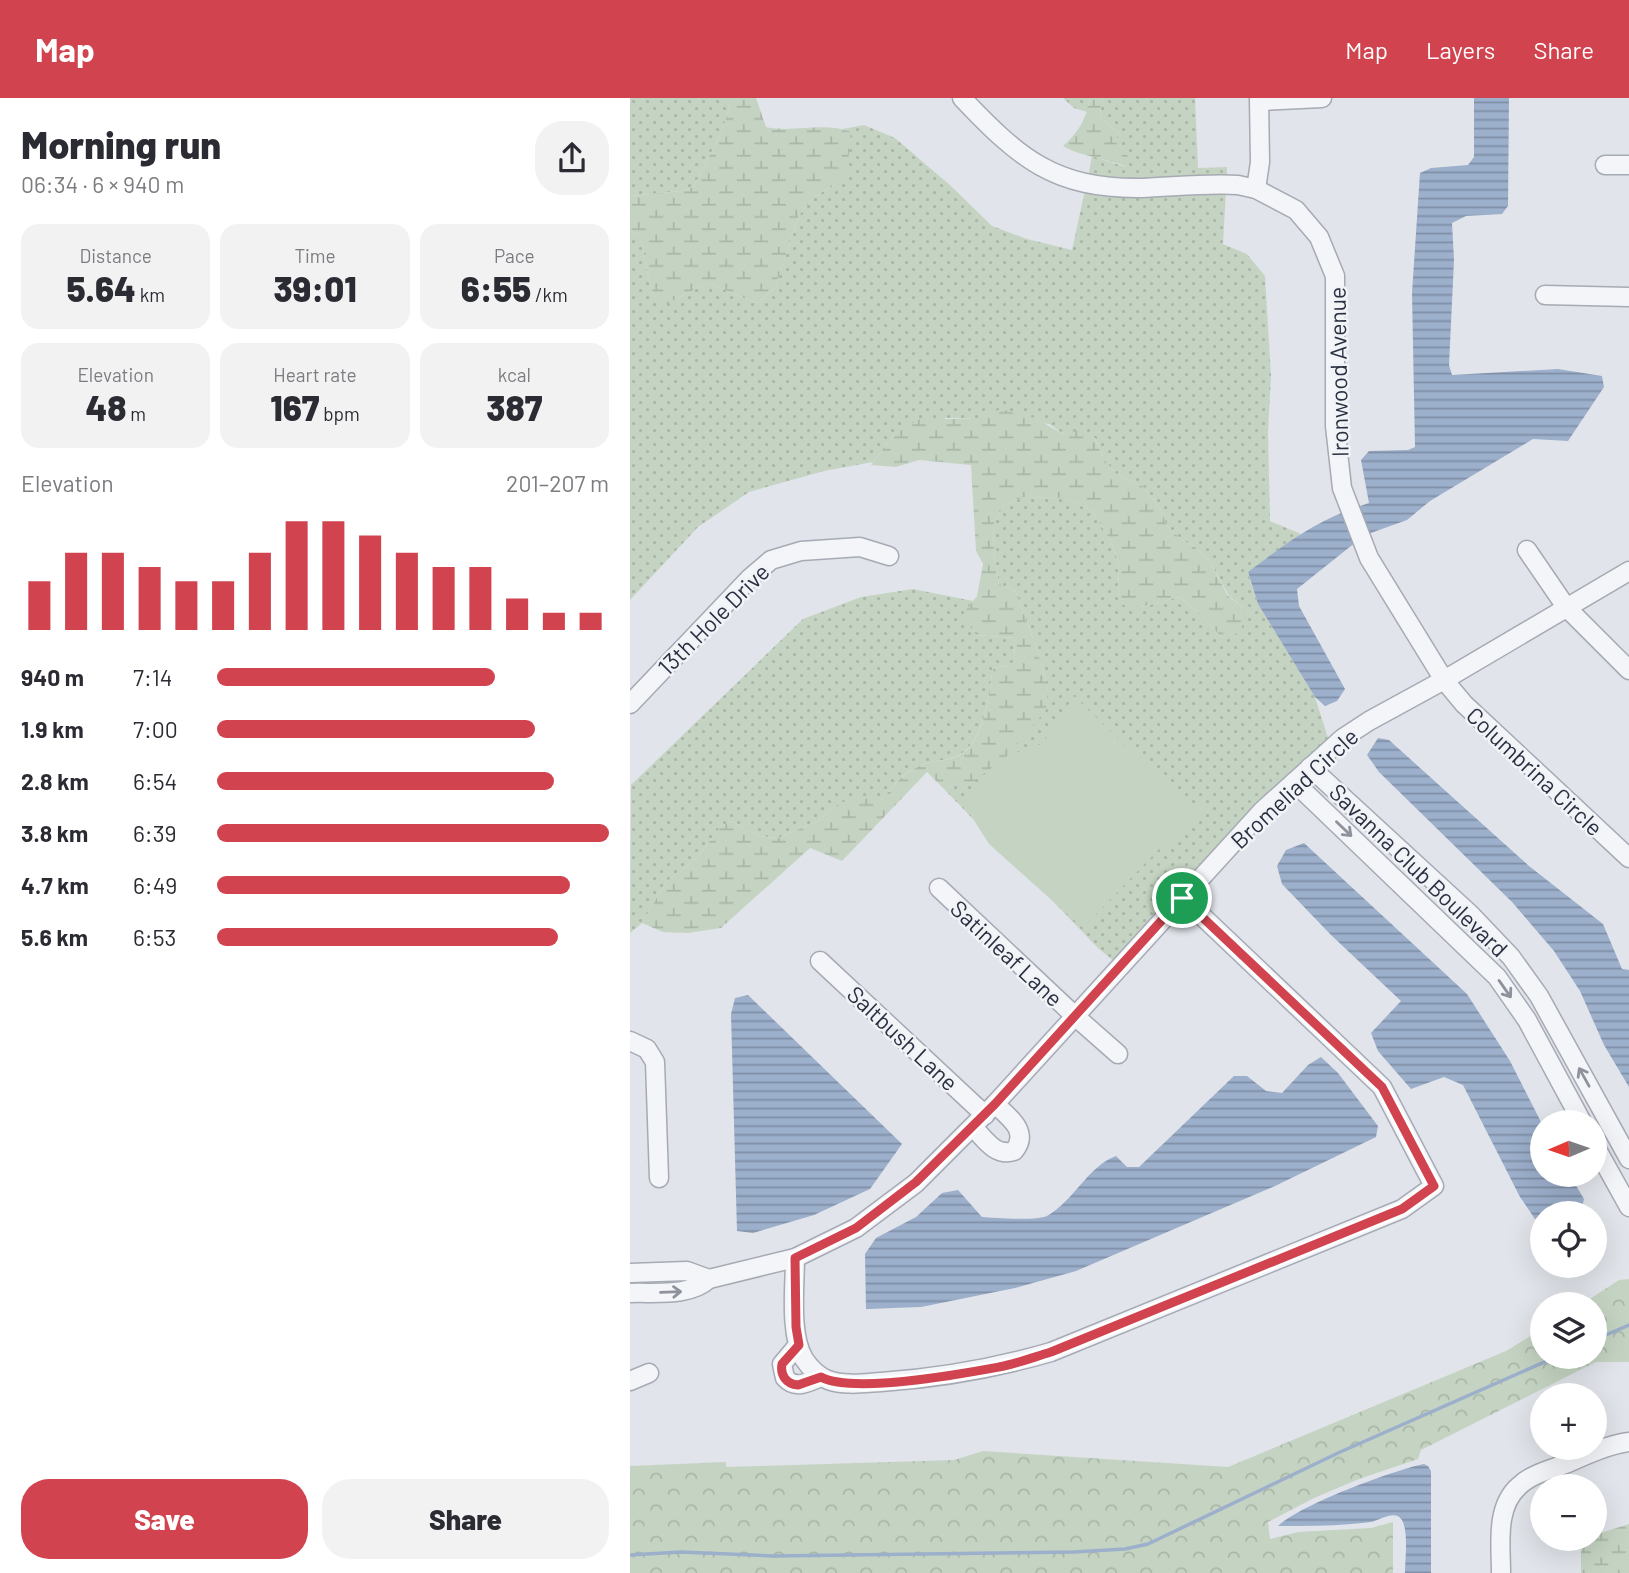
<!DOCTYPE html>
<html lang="en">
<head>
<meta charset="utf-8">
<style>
  body { margin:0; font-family:Barlow,sans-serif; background:#f2f2f3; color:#2b2b33; height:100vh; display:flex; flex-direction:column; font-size:26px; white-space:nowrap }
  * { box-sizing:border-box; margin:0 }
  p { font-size:23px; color:#7c7c81 }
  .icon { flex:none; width:38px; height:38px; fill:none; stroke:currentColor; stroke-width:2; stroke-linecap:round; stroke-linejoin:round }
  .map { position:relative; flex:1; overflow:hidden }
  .drawer { display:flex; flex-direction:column; background:#fff; width:630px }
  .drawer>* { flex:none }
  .needle { width:46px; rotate:268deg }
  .tools { position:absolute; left:900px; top:1012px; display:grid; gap:14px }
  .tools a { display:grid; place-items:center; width:77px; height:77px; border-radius:50%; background:#fff; box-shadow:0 7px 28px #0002; font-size:35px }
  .pin { position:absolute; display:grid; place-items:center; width:60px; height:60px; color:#fff; margin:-30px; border:4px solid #fff; border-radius:50%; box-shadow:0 2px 7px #0007 }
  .round { display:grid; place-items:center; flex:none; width:74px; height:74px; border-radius:28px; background:#f2f2f3 }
  .overview { display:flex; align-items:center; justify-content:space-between; height:119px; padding:0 21px }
  h1 { font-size:38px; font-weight:800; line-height:52px }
  .figures { display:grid; grid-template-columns:repeat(3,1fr); gap:10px; height:119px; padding:7px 21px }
  .figures div { display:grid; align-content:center; border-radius:18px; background:#f2f2f3; text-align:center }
  .figures b { font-size:35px; font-weight:800 }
  .figures small { font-size:19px; font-weight:400 }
  .figures p { font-size:19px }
  .chart { height:196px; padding:14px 21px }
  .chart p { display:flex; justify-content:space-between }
  .chart svg { width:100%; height:126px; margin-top:7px; stroke:#d1444f; stroke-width:6 }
  .primary-button { display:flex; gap:14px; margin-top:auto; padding:14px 21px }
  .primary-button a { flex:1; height:80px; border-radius:28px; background:#d1444f; color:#fff; font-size:28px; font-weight:800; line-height:80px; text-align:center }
  .primary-button a+a { background:#f2f2f3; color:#2b2b33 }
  ul { padding:0 21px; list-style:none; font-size:23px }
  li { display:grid; grid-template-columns:112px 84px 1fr; align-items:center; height:52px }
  li i { height:18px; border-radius:9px; background:#d1444f }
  header { display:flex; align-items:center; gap:42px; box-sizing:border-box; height:98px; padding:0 35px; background:#d1444f; color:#fff }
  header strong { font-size:33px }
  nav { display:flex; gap:38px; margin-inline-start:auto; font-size:24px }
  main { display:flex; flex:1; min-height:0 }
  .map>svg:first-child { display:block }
  .grass { fill:url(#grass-dots) }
  .forest { fill:url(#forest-crowns) }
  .wetland { fill:url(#wetland-marsh) }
  .garden { fill:#c5d4c2 }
  .water { fill:url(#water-rules) }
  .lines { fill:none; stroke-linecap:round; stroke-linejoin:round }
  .stream { stroke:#9cafcb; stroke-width:3.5 }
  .minor-casing { stroke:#a6aab4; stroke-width:21 }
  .minor { stroke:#f4f5f8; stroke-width:18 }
  .oneway { stroke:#8e929d }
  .route-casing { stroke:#fff; stroke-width:14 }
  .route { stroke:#d1444f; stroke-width:9 }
  .labels { text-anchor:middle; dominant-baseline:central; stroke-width:5; stroke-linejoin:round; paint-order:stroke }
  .street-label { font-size:23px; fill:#293042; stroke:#f1f3f7 }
</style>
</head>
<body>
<header>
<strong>Map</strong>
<nav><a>Map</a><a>Layers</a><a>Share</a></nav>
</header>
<main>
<section class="drawer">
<div class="overview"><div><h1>Morning run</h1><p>06:34 · 6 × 940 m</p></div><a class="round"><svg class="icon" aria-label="share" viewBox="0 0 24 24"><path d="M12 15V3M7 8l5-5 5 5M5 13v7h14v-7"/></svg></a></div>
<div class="figures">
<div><p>Distance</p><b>5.64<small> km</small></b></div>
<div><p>Time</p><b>39:01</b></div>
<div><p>Pace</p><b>6:55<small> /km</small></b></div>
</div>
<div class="figures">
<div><p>Elevation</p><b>48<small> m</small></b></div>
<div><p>Heart rate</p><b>167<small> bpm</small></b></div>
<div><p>kcal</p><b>387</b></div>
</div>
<div class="chart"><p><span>Elevation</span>201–207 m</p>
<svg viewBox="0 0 160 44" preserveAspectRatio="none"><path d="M5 44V27M15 44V17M25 44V17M35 44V22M45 44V27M55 44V27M65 44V17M75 44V6M85 44V6M95 44V11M105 44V17M115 44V22M125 44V22M135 44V33M145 44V38M155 44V38"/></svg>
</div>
<ul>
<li><b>940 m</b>7:14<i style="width:71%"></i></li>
<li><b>1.9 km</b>7:00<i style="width:81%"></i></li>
<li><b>2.8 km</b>6:54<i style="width:86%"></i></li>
<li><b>3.8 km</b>6:39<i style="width:100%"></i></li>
<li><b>4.7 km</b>6:49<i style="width:90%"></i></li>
<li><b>5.6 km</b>6:53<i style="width:87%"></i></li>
</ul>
<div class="primary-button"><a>Save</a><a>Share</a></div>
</section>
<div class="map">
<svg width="999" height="1475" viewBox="0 0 999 1475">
  <defs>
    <pattern id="grass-dots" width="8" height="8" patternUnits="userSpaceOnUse" patternTransform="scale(1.75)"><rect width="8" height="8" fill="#c5d4c2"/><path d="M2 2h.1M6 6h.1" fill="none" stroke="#a9b6a8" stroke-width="1.8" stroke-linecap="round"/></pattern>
    <pattern id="forest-crowns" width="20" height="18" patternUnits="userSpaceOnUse" patternTransform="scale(1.75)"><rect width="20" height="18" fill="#c5d4c2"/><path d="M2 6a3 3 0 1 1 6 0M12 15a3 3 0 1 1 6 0" fill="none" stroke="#a9b6a8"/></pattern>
    <pattern id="wetland-marsh" width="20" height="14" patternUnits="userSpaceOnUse" patternTransform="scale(1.75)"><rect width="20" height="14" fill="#c5d4c2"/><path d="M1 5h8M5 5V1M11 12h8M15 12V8" fill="none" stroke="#a9b6a8"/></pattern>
    <pattern id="water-rules" width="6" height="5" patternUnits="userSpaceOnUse" patternTransform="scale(1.75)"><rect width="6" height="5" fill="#9cafcb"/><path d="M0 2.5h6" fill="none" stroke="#7f8fa6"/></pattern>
  </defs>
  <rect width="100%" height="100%" fill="#e1e4ea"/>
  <g class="grass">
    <path d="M0,0h100c1,23 -26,66 -36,89l-13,4 -51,5z"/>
    <polygon points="433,0 460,0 457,14 444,10"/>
    <polygon points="474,0 565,0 568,70 597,69 597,80 514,83 458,80 462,58 496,69 495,52 484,44 489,35 470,20 471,6"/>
    <path d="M234,27l31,13 56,48 41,40 35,13 45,11 13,-60 141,1 -3,53 24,10 18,22 6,100 -3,56 2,89 31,13 -53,39 10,31 57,93 14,44 -213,222 -18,-15 -154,-159 16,-6 4,6 84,-100 -11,-40 -22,-59 -16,-6 -5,-31 -1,-28 11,-20 20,-8 41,1 27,13 17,27 10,25 -1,36 23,8 38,-10 20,15 24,27 22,-30 -16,-13 -20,-36 -14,-13 -13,-7 -14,-13 -8,-18 -16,-22 -28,-13 -12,-15 -9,-21 -30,-3 -16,-11 -66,-7 -9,2 -27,-1 -52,15 -22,29 -49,9 -75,21 -51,35 -68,73v-369l9,3c7,22 7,45 17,66l20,-1 31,-16c17,5 32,14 50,20l18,-15 24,-73 16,-19 20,-11 14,-54 -6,-2z"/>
    <path d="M283,491l60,12c-11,15 -7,19 3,34l38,3 1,23 -7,4 -15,3c-5,28 -8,80 -41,90 -5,2 -11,2 -16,3 -27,5 -39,19 -55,40l-43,3 -20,17 -40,17 -19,-2 -27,-15 -11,5 -24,32 -31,24 -24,41 -12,10 1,-148 172,-166 58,-22z"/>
  </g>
  <polygon class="forest" points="999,1181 999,1264 966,1264 791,1352 788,1361 729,1381 684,1400 638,1424 640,1441 668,1434 741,1430 763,1424 763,1475 0,1475 0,1368 96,1364 96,1369 324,1362 353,1353 598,1369 876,1253 912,1231 912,1258 964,1258 964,1206 952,1206 989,1182"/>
  <g class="wetland">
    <path d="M100,0h26l10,29c27,6 56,-5 83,4l2,8 -5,33 -11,13 -20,11 -16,19 -24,73 -18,15c-18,-6 -33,-15 -50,-20l-41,21 -10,-4c-10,-21 -10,-44 -17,-66l-9,-3v-35l51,-5 13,-4c10,-23 37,-66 36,-89z"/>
    <path d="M460,0h14l-3,6 -1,14 19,15 -4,9 10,8 5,11 -3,6c-21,-9 -45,-10 -64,-21 16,-14 23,-27 27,-48z"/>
    <path d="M371,311l34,9 30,17 14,-5 16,9 9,20 12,15 28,13 16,22 8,18 14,13 13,7 14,13 19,36 17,13c-2,18 -2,25 -22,30l-24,-27 -20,-15 -38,10 -19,-2 -4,-6 1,-37 -10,-24 -17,-27 -27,-13 -41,-1 -20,8 -11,20 1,28 5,31 16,6 22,59 11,40 -2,21 -39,46 -43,33 -4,-6 -16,6 -17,-17 -85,89 -32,-13 -89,80 -33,5 -25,-1 -21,-9 24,-41 31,-24 24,-32 11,-5 27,15 19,2 40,-17 20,-17 18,-7 25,4c16,-21 29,-35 55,-40 5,-1 12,-1 17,-3 32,-10 35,-62 40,-90l15,-3 7,-4 -1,-23 -38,-3 -10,-14v-11l11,-14 6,-32 -7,-13 -5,-86 -52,-5 -23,7 -25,-2 24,-32 25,-14h54z"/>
    <polygon points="999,1426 999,1475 951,1475 951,1447 955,1441 964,1440 964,1437"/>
  </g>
  <polygon class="garden" points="444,598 530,681 562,707 571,703 575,711 574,720 563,723 548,745 531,749 453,830 359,746 333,705 369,664 388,654 412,646"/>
  <g class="water">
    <polygon points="844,0 879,0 878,108 872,116 836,118 822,125 824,162 819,267 822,277 928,271 972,278 974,289 938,343 903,341 800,403 777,422 738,436 727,409 739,405 731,362 739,353 778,352 785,349 782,195 790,75 801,70 838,67 844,59"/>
    <path d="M714,414l12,30 -59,47 2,17 46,83 -8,12 -12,5 -10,-9 -57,-93 -10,-32c31,-23 60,-46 96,-60z"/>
    <polygon points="748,640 759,642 899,768 973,826 992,871 999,872 999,989 974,947 950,893 924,853 882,804 749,674 737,657"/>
    <polygon points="674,745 837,896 880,963 912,1026 912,1076 939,1076 954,1101 952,1110 933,1115 912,1115 912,1119 905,1121 890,1099 833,987 814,979 781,991 748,953 741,935 771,903 701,837 652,786 647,768 656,752"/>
    <polygon points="118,897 272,1046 240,1091 184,1117 123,1135 107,1133 101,916 105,900"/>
    <path d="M691,959l17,16 40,53 -2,11 -101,49 -199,85 -61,17 -94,19 -55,2 -1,-55 11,-16 40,-21 26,-24 16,-3 24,27c13,1 54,4 65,-1 27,-15 40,-49 69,-60l11,11h12l95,-91h13l19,15 16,2 26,-28z"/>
    <path d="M794,1366l4,2 3,5v102h-26c0,-12 4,-45 -4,-54 -6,-9 -21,1 -30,3 -30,4 -62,4 -93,4 24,-22 113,-55 146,-62z"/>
  </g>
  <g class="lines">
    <g class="stream">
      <polyline points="964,1242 999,1227"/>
      <polyline points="0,1457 51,1454 143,1458 444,1454 495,1451 518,1446 708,1355 928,1258"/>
    </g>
    <defs>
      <g id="minor">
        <path d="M332,0c57,60 92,91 179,90 32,-1 64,-5 97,-3l18,4 40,21 23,27 16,39v150l7,62 27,70 75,122 20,24 165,154"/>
        <polyline points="630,3 692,0"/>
        <polyline points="975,67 999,67"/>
        <polyline points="626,91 630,64 629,0"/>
        <polyline points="915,197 999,199"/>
        <polyline points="897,452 936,509 999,572"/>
        <polyline points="0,606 120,480 141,462 171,453 230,449 259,458"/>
        <polyline points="680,669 841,817 881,859 909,898 999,1061"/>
        <polyline points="664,684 867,879 897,922 952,1024"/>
        <polyline points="309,790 446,919 488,956"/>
        <polyline points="190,863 355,1017"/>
        <polyline points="0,943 17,951 25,964 29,1080"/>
        <path d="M343,1029c12,12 22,30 41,24 16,-19 -5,-34 -19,-47"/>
        <polyline points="964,1046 999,1109"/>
        <path d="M165,1160c0,28 -6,76 9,101 6,9 14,17 24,21 17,6 36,3 53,2 58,-4 115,-14 170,-30l351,-143 32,-23 -52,-99 -200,-190"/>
        <polyline points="0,1175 57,1173 79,1181"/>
        <path d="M0,1195c26,-1 59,4 79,-14l86,-21 61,-30 60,-45 79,-79 267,-293 81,-73 26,-17 75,-41 185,-109"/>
        <path d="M168,1247l-16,19 3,14c11,12 23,4 36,-1"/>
        <polyline points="0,1283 19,1275"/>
        <path d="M871,1475c0,-28 -6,-66 18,-87 12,-12 33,-17 49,-23 20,-9 40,-18 61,-21"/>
      </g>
    </defs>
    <use href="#minor" class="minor-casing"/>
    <use href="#minor" class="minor"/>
  </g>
  <defs><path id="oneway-shaft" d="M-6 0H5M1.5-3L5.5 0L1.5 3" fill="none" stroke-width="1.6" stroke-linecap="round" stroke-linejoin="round" transform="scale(1.75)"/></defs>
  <g class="oneway">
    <use href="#oneway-shaft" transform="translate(714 731) rotate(44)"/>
    <use href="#oneway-shaft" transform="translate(875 891) rotate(55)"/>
    <use href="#oneway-shaft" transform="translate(954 979) rotate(-119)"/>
    <use href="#oneway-shaft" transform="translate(41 1194) rotate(-2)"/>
  </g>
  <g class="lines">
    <defs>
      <path id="route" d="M552,800l200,189 52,99 -32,23 -351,143c-17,5 -35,12 -52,15 -38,7 -146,27 -178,10l-23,8c-12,-1 -18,-10 -16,-21l17,-19 -3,-18 -1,-69 61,-30 60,-46 79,-78z"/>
    </defs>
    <use href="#route" class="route-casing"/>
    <use href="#route" class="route"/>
  </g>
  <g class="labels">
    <g class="street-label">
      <text transform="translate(708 274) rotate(-91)">Ironwood Avenue</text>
      <text transform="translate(83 521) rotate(-45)">13th Hole Drive</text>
      <text transform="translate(905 673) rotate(43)">Columbrina Circle</text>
      <text transform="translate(664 690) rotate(-43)">Bromeliad Circle</text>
      <text transform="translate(789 772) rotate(44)">Savanna Club Boulevard</text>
      <text transform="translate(377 855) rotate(43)">Satinleaf Lane</text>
      <text transform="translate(273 940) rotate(43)">Saltbush Lane</text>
    </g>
  </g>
</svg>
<div class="tools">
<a><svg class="needle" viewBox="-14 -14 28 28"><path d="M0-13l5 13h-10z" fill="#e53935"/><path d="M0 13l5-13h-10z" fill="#7c7c81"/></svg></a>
<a><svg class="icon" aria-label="locate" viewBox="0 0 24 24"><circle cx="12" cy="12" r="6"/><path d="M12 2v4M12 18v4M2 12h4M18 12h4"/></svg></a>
<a><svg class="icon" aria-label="layers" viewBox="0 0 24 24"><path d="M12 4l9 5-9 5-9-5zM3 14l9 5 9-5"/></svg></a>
<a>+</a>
<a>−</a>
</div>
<div class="pin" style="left:552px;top:800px;background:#1e9e55"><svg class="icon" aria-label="arrive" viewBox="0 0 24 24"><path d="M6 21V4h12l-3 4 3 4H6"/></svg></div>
</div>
</main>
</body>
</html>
